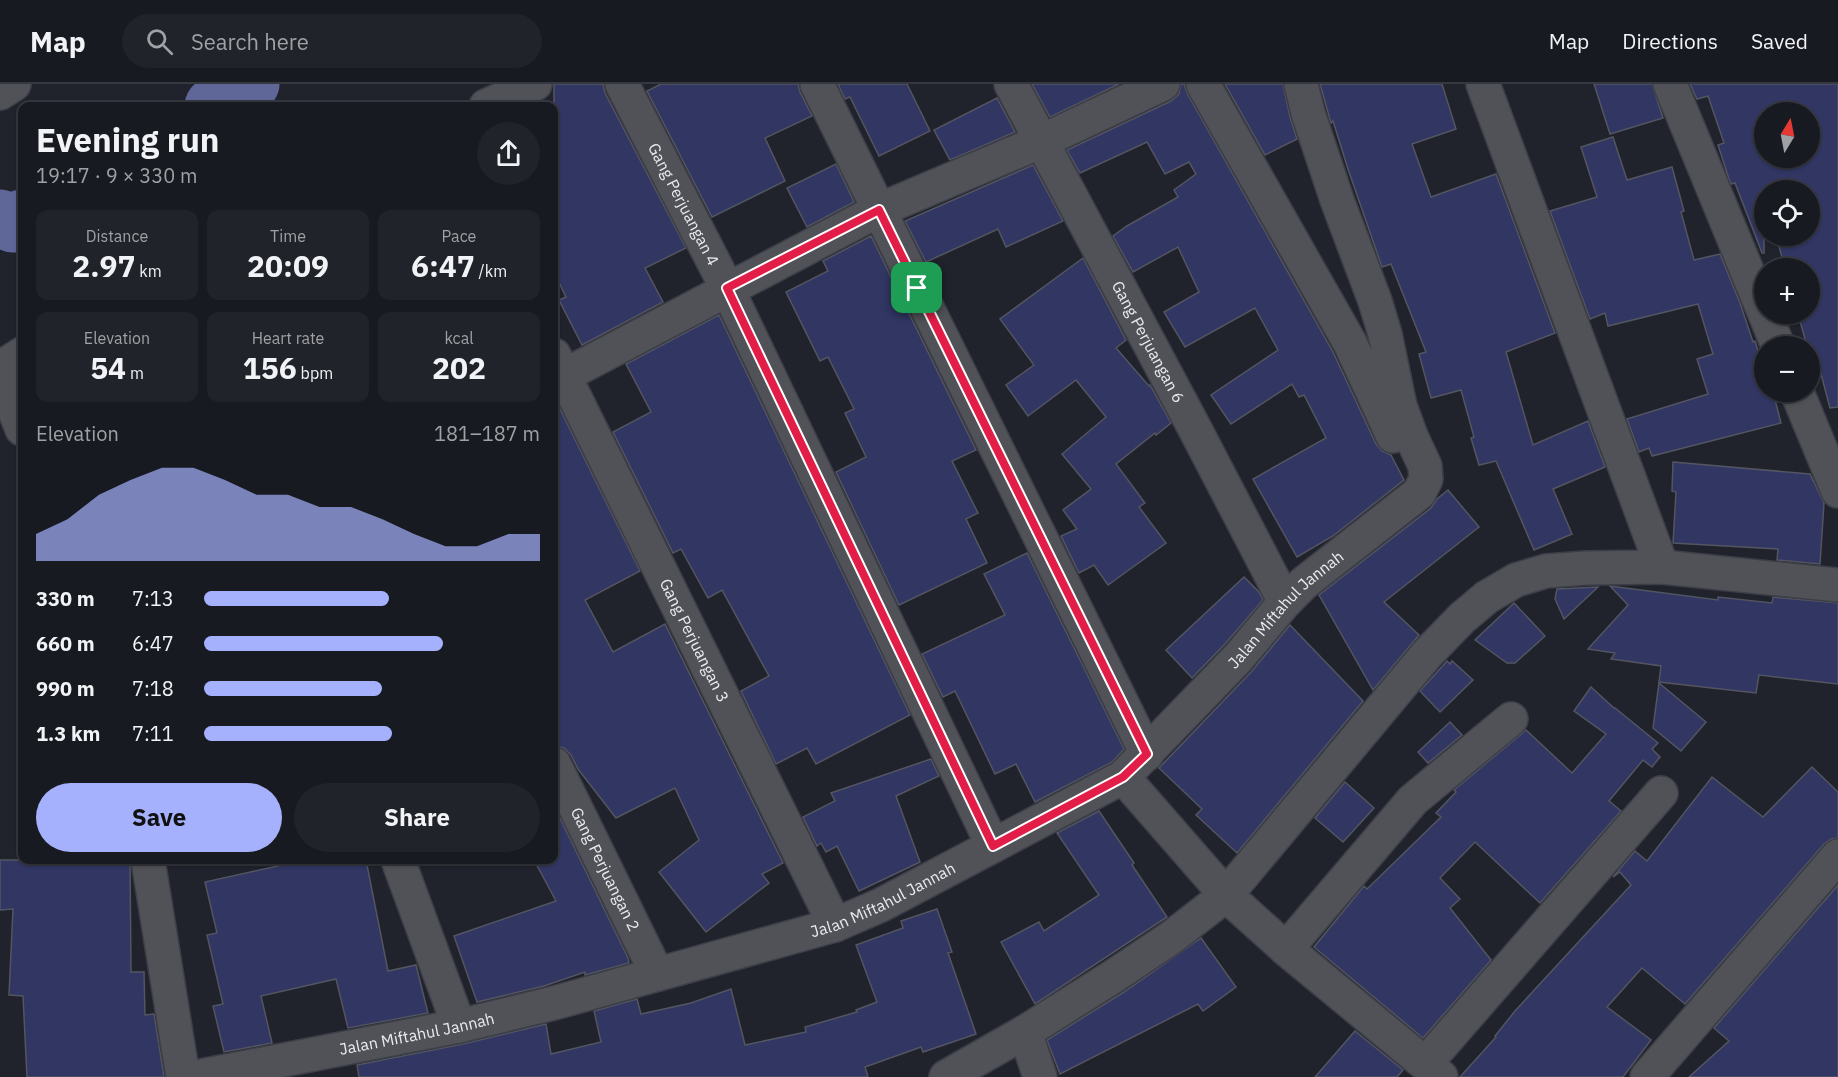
<!DOCTYPE html>
<html lang="en">
<head>
<meta charset="utf-8">
<style>
  body { margin:0; font-family:"IBM Plex Sans",sans-serif; background:#21232a; color:#f1f3f6; height:100vh; display:flex; flex-direction:column; font-size:22px; white-space:nowrap }
  * { box-sizing:border-box; margin:0 }
  p { font-size:20px; color:#9fa1a5 }
  .icon { flex:none; width:33px; height:33px; fill:none; stroke:currentColor; stroke-width:2; stroke-linecap:round; stroke-linejoin:round }
  .map { position:relative; flex:1; overflow:hidden }
  .drawer { position:absolute; left:18px; top:18px; width:540px; height:762px; display:flex; flex-direction:column; background:#181a21; border-radius:12px; box-shadow:0 2px 4px #0004,0 0 0 2px #36383f }
  .drawer>* { flex:none }
  .needle { width:39px; rotate:10deg }
  .tools { position:absolute; left:1754px; top:18px; display:grid; gap:12px }
  .tools a { display:grid; place-items:center; width:66px; height:66px; border-radius:50%; background:#181a21; box-shadow:0 2px 4px #0004,0 0 0 2px #36383f; font-size:30px }
  .pin { position:absolute; display:grid; place-items:center; width:51px; height:51px; color:#fff; margin:-26px; border-radius:12px; box-shadow:0 3px 9px #0006 }
  .round { display:grid; place-items:center; flex:none; width:63px; height:63px; border-radius:32px; background:#21232a }
  .overview { display:flex; align-items:center; justify-content:space-between; height:102px; padding:0 18px }
  h1 { font-size:33px; font-weight:800; line-height:45px }
  .stats { display:grid; grid-template-columns:repeat(3,1fr); gap:9px; height:102px; padding:6px 18px }
  .stats div { display:grid; align-content:center; border-radius:12px; background:#21232a; text-align:center }
  .stats b { font-size:30px; font-weight:800 }
  .stats small { font-size:16px; font-weight:400 }
  .stats p { font-size:16px }
  .chart { height:168px; padding:12px 18px }
  .chart p { display:flex; justify-content:space-between }
  .chart svg { width:100%; height:108px; margin-top:6px; fill:#a5b1fc; opacity:.7 }
  .primary-button { display:flex; gap:12px; margin-top:auto; padding:12px 18px }
  .primary-button a { flex:1; height:69px; border-radius:36px; background:#a5b1fc; color:#111; font-size:24px; font-weight:800; line-height:69px; text-align:center }
  .primary-button a+a { background:#21232a; color:#f1f3f6 }
  ul { padding:0 18px; list-style:none; font-size:20px }
  li { display:grid; grid-template-columns:96px 72px 1fr; align-items:center; height:45px }
  li i { height:15px; border-radius:8px; background:#a5b1fc }
  header { display:flex; align-items:center; gap:36px; box-sizing:border-box; height:84px; padding:0 30px; background:#181a21; border-bottom:2px solid #36383f }
  header strong { font-size:28px }
  nav { display:flex; gap:33px; margin-inline-start:auto; font-size:21px }
  .search { width:420px; height:54px; background:#21232a; display:flex; align-items:center; gap:15px; box-sizing:border-box; padding:0 21px; border-radius:33px; color:#9fa1a5; font-size:22px }
  .map>svg:first-child { display:block }
  .lines { fill:none; stroke-linecap:round; stroke-linejoin:round }
  .river { stroke:#5f6698; stroke-width:57 }
  .building { fill:#313663; stroke:#535561; stroke-width:1.5; fill-rule:evenodd }
  .minor-casing { stroke:#3c3e48; stroke-width:36 }
  .minor { stroke:#515257; stroke-width:33 }
  .route-casing { stroke:#fff; stroke-width:12 }
  .route { stroke:#e11d48; stroke-width:8 }
  .labels { text-anchor:middle; dominant-baseline:central; stroke-width:6; stroke-linejoin:round; paint-order:stroke }
  .street-label { font-size:16px; fill:#e9eaf2; stroke:#0b0c10 }
</style>
</head>
<body>
<header>
<strong>Map</strong>
<div class="search"><svg class="icon" aria-label="search" viewBox="0 0 24 24"><circle cx="10" cy="10" r="6"/><path d="M15 15l6 6"/></svg>Search here</div>
<nav><a>Map</a><a>Directions</a><a>Saved</a></nav>
</header>
<div class="map">
<svg width="1838" height="993" viewBox="0 0 1838 993">
  <rect width="100%" height="100%" fill="#20222c"/>
  <g class="lines">
    <g class="river">
      <polyline points="213,22 251,0"/>
      <polyline points="0,134 13,140 22,134"/>
    </g>
  </g>
  <g class="building">
    <polygon points="554,0 603,0 605,9 686,164 645,184 663,218 582,261 559,216 566,213 554,188"/>
    <polygon points="661,0 798,0 800,8 812,32 765,54 785,97 712,133 647,7"/>
    <polygon points="838,0 907,0 930,47 879,72 850,13 845,15"/>
    <polygon points="1032,0 1119,0 1050,33"/>
    <polygon points="1181,0 1184,0 1187,9 1333,268 1376,360 1382,367 1391,371 1404,396 1333,452 1297,473 1253,395 1326,354 1304,311 1299,313 1292,300 1231,340 1211,311 1278,266 1255,224 1185,263 1164,228 1199,208 1178,163 1133,188 1113,152 1127,142 1178,113 1174,106 1196,90 1189,78 1165,90 1147,58 1080,89 1067,66 1171,17 1179,10"/>
    <polygon points="1225,0 1283,0 1290,33 1297,55 1265,71"/>
    <polygon points="1320,0 1442,0 1456,45 1412,60 1431,113 1496,90 1555,249 1506,268 1533,361 1588,337 1605,383 1553,405 1572,450 1534,466 1496,377 1479,381 1471,354 1474,353 1461,306 1431,314 1419,270 1426,268 1391,180 1382,183 1348,85 1333,37 1331,39"/>
    <polygon points="1594,0 1652,0 1663,34 1610,50"/>
    <path d="M1690,0h148v323l-8,1 -14,-53h-7v-9h-2l-9,-32h11v-46h-24l-9,-32h33v-46h-45v63h-2l-27,-70 -4,1 -2,-5 -11,-34 6,-2 -16,-47 -11,3zM1764,28h45v46h-45z"/>
    <polygon points="997,14 1015,48 950,76 934,46"/>
    <polygon points="1613,53 1627,96 1672,83 1684,127 1681,128 1694,176 1720,170 1740,219 1753,258 1755,257 1764,287 1764,308 1773,308 1781,339 1652,372 1649,364 1639,368 1627,335 1708,310 1697,275 1713,270 1698,220 1608,242 1605,229 1590,235 1550,127 1597,113 1581,63"/>
    <polygon points="836,80 854,118 807,143 787,104"/>
    <polygon points="1033,81 1063,137 1006,163 998,145 926,178 905,137"/>
    <polygon points="871,152 976,366 952,377 978,429 966,435 987,479 899,521 836,388 866,373 845,329 854,325 828,273 820,277 786,208 828,187 823,177"/>
    <polygon points="1083,174 1126,256 1116,264 1149,302 1150,301 1171,339 1156,351 1155,349 1116,380 1145,419 1139,423 1166,459 1108,501 1094,481 1079,489 1061,452 1077,445 1063,426 1091,405 1062,370 1106,333 1076,296 1028,332 1006,301 1034,281 1000,235"/>
    <polygon points="719,231 910,631 816,680 807,664 776,680 741,607 769,592 722,506 708,514 681,465 673,469 613,348 651,328 626,280"/>
    <polygon points="555,315 640,487 585,516 613,568 665,540 783,779 762,790 769,799 706,848 659,788 699,756 675,704 616,734 578,685 571,671 564,664 554,662"/>
    <polygon points="1673,378 1810,390 1824,419 1820,480 1777,476 1778,465 1673,459 1676,408 1672,407"/>
    <polygon points="1448,406 1479,443 1384,518 1419,551 1373,606 1319,511 1431,424 1437,415"/>
    <polygon points="1027,469 1124,665 1112,678 1035,718 1016,680 995,690 955,607 943,613 922,570 1005,531 984,490"/>
    <polygon points="1244,493 1259,508 1263,516 1224,561 1192,594 1166,566"/>
    <polygon points="1610,502 1718,516 1718,513 1772,519 1773,513 1838,519 1838,600 1759,591 1756,609 1659,598 1661,582 1611,575 1615,569 1588,565 1628,521"/>
    <polygon points="1598,503 1564,535 1555,515 1557,505"/>
    <polygon points="1514,519 1545,552 1515,579 1507,579 1475,556"/>
    <polygon points="1290,541 1363,617 1237,769 1196,731 1202,725 1159,684 1252,587"/>
    <polygon points="1447,577 1450,580 1452,577 1473,596 1440,628 1420,607"/>
    <polygon points="1659,599 1706,638 1681,667 1653,644"/>
    <polygon points="1591,603 1614,624 1615,624 1658,659 1652,665 1660,673 1652,683 1643,676 1609,717 1621,727 1540,819 1475,758 1440,794 1460,815 1450,824 1491,876 1423,954 1314,863 1364,802 1367,805 1441,733 1436,729 1456,708 1454,706 1526,646 1572,689 1606,650 1574,627"/>
    <polygon points="1450,638 1462,651 1428,679 1418,668"/>
    <polygon points="931,675 939,692 896,712 920,778 859,807 837,762 826,768 821,759 817,762 803,733 835,717 831,709"/>
    <polygon points="1812,683 1838,708 1838,754 1831,755 1824,760 1685,920 1642,884 1607,923 1651,956 1623,993 1460,993 1496,953 1495,952 1515,927 1631,801 1620,788 1613,793 1635,767 1647,777 1712,693 1763,733"/>
    <polygon points="1345,698 1374,724 1343,758 1315,734"/>
    <polygon points="554,722 628,874 629,879 585,891 585,888 544,902 477,918 454,852 556,817 534,776 554,776"/>
    <polygon points="1099,727 1134,779 1132,781 1167,833 1035,920 1001,858 1039,838 1044,847 1099,811 1057,749"/>
    <polygon points="0,776 130,776 131,888 144,888 145,931 154,930 164,993 27,993 23,912 9,911 13,825 0,826"/>
    <polygon points="305,776 366,776 388,887 416,881 428,929 348,944 336,895 261,912 272,959 224,968 213,922 223,920 207,851 217,849 205,798"/>
    <polygon points="1838,801 1838,993 1689,993 1729,957 1714,944"/>
    <polygon points="937,825 952,868 948,869 976,950 923,968 921,963 865,983 868,993 359,993 357,981 463,960 546,940 551,970 601,958 594,927 637,915 641,930 691,919 731,905 745,961 806,948 805,943 857,928 856,926 877,918 856,861 903,844 901,837"/>
    <polygon points="1201,854 1236,903 1203,927 1198,920 1060,990 1047,956 1124,908"/>
    <polygon points="1355,947 1403,986 1397,993 1315,993"/>
  </g>
  <g class="lines">
    <defs>
      <g id="minor">
        <path id="s1" d="M622,0l105,204 266,558"/>
        <polyline points="817,0 1147,670"/>
        <path id="s2" d="M1011,0l184,345 90,173"/>
        <polyline points="1203,0 1350,259 1393,352"/>
        <polyline points="1483,0 1662,483"/>
        <polyline points="1670,0 1764,228"/>
        <polyline points="0,9 14,0"/>
        <polyline points="486,22 535,0"/>
        <polyline points="1765,230 1778,262"/>
        <path id="s3" d="M554,271l281,570"/>
        <polyline points="0,284 22,270"/>
        <polyline points="0,290 22,345"/>
        <polyline points="554,297 879,126 1042,57 1163,0"/>
        <polyline points="1797,308 1838,407"/>
        <path id="s4" d="M554,680l103,210"/>
        <polyline points="1123,693 1226,811 1286,865 1441,993"/>
        <polyline points="148,776 183,993"/>
        <polyline points="398,776 459,942"/>
        <polyline points="1286,865 1413,716 1511,635"/>
        <polyline points="1025,948 1040,993"/>
        <polyline points="1426,979 1661,709"/>
        <path id="s5" d="M196,993l263,-51 95,-23 281,-78 46,-20 242,-128 115,-119 47,-56 19,-19 115,-90 7,-14 -1,-13 -14,-30 -11,-30 -15,-72 -10,-33 -38,-101 -29,-87 -7,-29"/>
        <polyline points="946,993 1025,948 1114,892 1172,853 1226,811 1428,569 1462,534 1487,513 1516,496 1546,487 1586,484 1662,483 1838,501"/>
        <polyline points="1647,993 1838,772"/>
      </g>
    </defs>
    <use href="#minor" class="minor-casing"/>
    <use href="#minor" class="minor"/>
  </g>
  <g class="lines">
    <defs>
      <polygon id="route" points="879,126 1147,670 1123,693 993,762 727,204"/>
    </defs>
    <use href="#route" class="route-casing"/>
    <use href="#route" class="route"/>
  </g>
  <g class="labels">
    <g class="street-label">
      <text stroke="none"><textPath href="#s1" startOffset="135">Gang Perjuangan 4</textPath></text>
      <text stroke="none"><textPath href="#s2" startOffset="292">Gang Perjuangan 6</textPath></text>
      <text stroke="none"><textPath href="#s5" startOffset="1215">Jalan Miftahul Jannah</textPath></text>
      <text stroke="none"><textPath href="#s3" startOffset="318">Gang Perjuangan 3</textPath></text>
      <text stroke="none"><textPath href="#s4" startOffset="117">Gang Perjuangan 2</textPath></text>
      <text stroke="none"><textPath href="#s5" startOffset="711">Jalan Miftahul Jannah</textPath></text>
      <text stroke="none"><textPath href="#s5" startOffset="225">Jalan Miftahul Jannah</textPath></text>
    </g>
  </g>
</svg>
<div class="tools">
<a><svg class="needle" viewBox="-14 -14 28 28"><path d="M0-13l5 13h-10z" fill="#e53935"/><path d="M0 13l5-13h-10z" fill="#9fa1a5"/></svg></a>
<a><svg class="icon" aria-label="locate" viewBox="0 0 24 24"><circle cx="12" cy="12" r="6"/><path d="M12 2v4M12 18v4M2 12h4M18 12h4"/></svg></a>
<a>+</a>
<a>−</a>
</div>
<div class="pin" style="left:917px;top:204px;background:#1e9e55"><svg class="icon" aria-label="arrive" viewBox="0 0 24 24"><path d="M6 21V4h12l-3 4 3 4H6"/></svg></div>
<section class="drawer">
<div class="overview"><div><h1>Evening run</h1><p>19:17 · 9 × 330 m</p></div><a class="round"><svg class="icon" aria-label="share" viewBox="0 0 24 24"><path d="M12 15V3M7 8l5-5 5 5M5 13v7h14v-7"/></svg></a></div>
<div class="stats">
<div><p>Distance</p><b>2.97<small> km</small></b></div>
<div><p>Time</p><b>20:09</b></div>
<div><p>Pace</p><b>6:47<small> /km</small></b></div>
</div>
<div class="stats">
<div><p>Elevation</p><b>54<small> m</small></b></div>
<div><p>Heart rate</p><b>156<small> bpm</small></b></div>
<div><p>kcal</p><b>202</b></div>
</div>
<div class="chart"><p><span>Elevation</span>181–187 m</p>
<svg viewBox="0 0 160 44" preserveAspectRatio="none"><path d="M0 44V33L10 27L20 17L30 11L40 6L50 6L60 11L70 17L80 17L90 22L100 22L110 27L120 33L130 38L140 38L150 33L160 33V44z"/></svg>
</div>
<ul>
<li><b>330 m</b>7:13<i style="width:55%"></i></li>
<li><b>660 m</b>6:47<i style="width:71%"></i></li>
<li><b>990 m</b>7:18<i style="width:53%"></i></li>
<li><b>1.3 km</b>7:11<i style="width:56%"></i></li>
</ul>
<div class="primary-button"><a>Save</a><a>Share</a></div>
</section>
</div>
</body>
</html>
